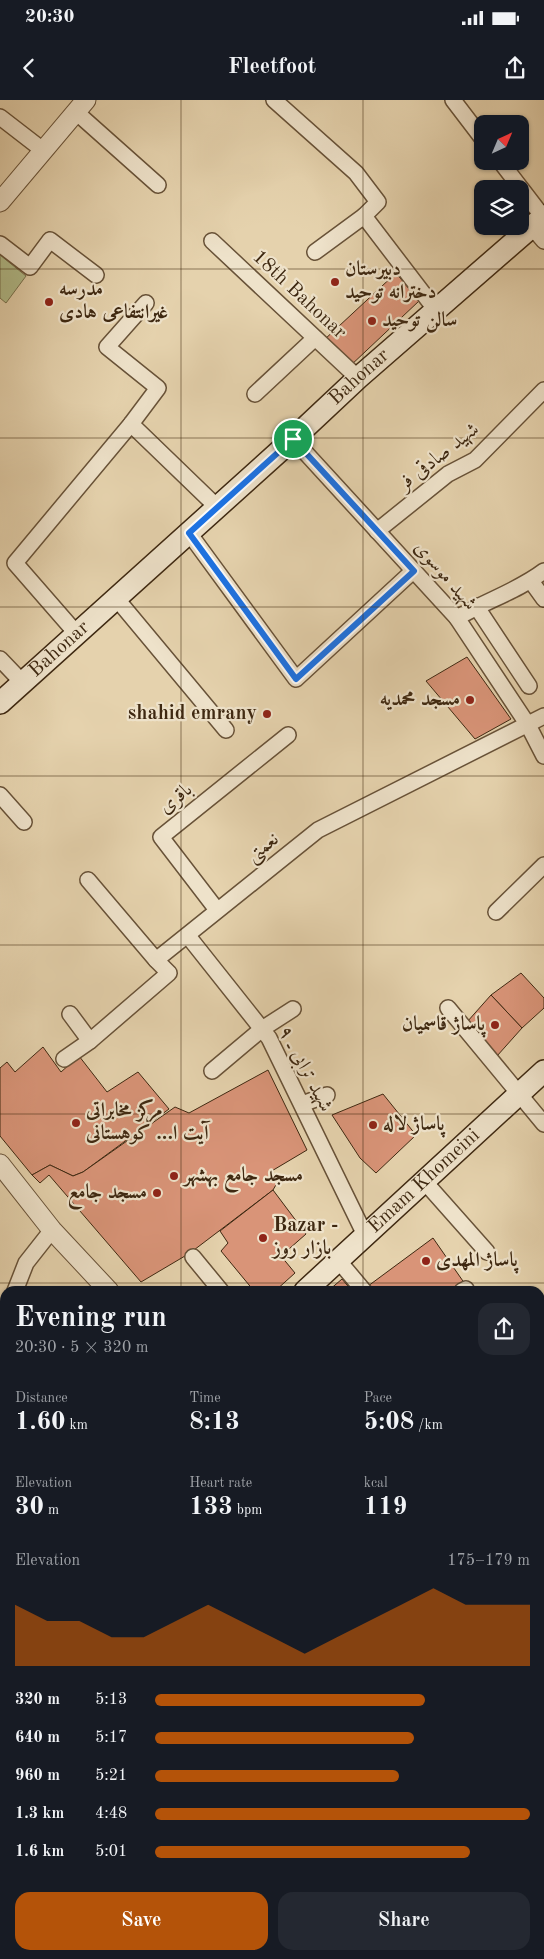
<!DOCTYPE html>
<html lang="en">
<head>
<meta charset="utf-8">
<style>
  body { margin:0; font-family:"Old Standard TT",Amiri,serif; background:#242831; color:#f1f3f6; height:100vh; display:flex; flex-direction:column; font-size:19px; white-space:nowrap }
  * { box-sizing:border-box; margin:0 }
  p { font-size:16px; color:#9ea1a6 }
  .icon { flex:none; width:28px; height:28px; fill:none; stroke:currentColor; stroke-width:2; stroke-linecap:round; stroke-linejoin:round }
  .map { position:relative; flex:1; overflow:hidden }
  .side { position:absolute; left:0px; top:1186px; width:545px; height:674px; display:flex; flex-direction:column; background:#171b24; border-radius:15px 15px 0 0; box-shadow:0 1px 4px #0004 }
  .side>* { flex:none }
  .needle { width:32px; rotate:44deg }
  .controls { position:absolute; left:474px; top:15px; display:grid; gap:10px }
  .controls a { display:grid; place-items:center; width:55px; height:55px; border-radius:10px; background:#171b24; box-shadow:0 1px 4px #0004; font-size:25px }
  .pin { position:absolute; display:grid; place-items:center; width:42px; height:42px; color:#fff; margin:-21px; border:2px solid #fff; border-radius:50%; box-shadow:0 1px 5px #0007 }
  .round { display:grid; place-items:center; flex:none; width:52px; height:52px; border-radius:15px; background:#242831 }
  .overview { display:flex; align-items:center; justify-content:space-between; height:85px; padding:0 15px }
  h1 { font-size:28px; font-weight:600; line-height:38px }
  .metrics { display:grid; grid-template-columns:repeat(3,1fr); gap:8px; height:85px; padding:5px 15px }
  .metrics div { display:grid; align-content:center }
  .metrics b { font-size:25px; font-weight:600 }
  .metrics small { font-size:14px; font-weight:400 }
  .metrics p { font-size:14px }
  .chart { height:140px; padding:10px 15px }
  .chart p { display:flex; justify-content:space-between }
  .chart svg { width:100%; height:90px; margin-top:5px; fill:#b45309; opacity:.7 }
  .primary-button { display:flex; gap:10px; margin-top:auto; padding:10px 15px }
  .primary-button a { flex:1; height:58px; border-radius:15px; background:#b45309; color:#fff; font-size:20px; font-weight:600; line-height:58px; text-align:center }
  .primary-button a+a { background:#242831; color:#f1f3f6 }
  ul { padding:0 15px; list-style:none; font-size:16px }
  li { display:grid; grid-template-columns:80px 60px 1fr; align-items:center; height:38px }
  li i { height:12px; border-radius:6px; background:#b45309 }
  .status { display:flex; justify-content:space-between; align-items:center; height:35px; padding:0 25px; background:#171b24; direction:ltr }
  .status svg { height:14px; fill:currentColor }
  header { display:flex; justify-content:space-between; align-items:center; height:65px; padding:0 15px; background:#171b24; font-size:22px; font-weight:600 }
  .map>svg:first-child { display:block }
  .green { fill:#b2bd8b; stroke:#78724e }
  .building { fill:#d99478; stroke:#3e2811 }
  .lines { fill:none; stroke-linecap:round; stroke-linejoin:round }
  .minor-casing { stroke:#685238; stroke-width:18 }
  .tertiary-casing { stroke:#685238; stroke-width:21 }
  .secondary-casing { stroke:#3e2811; stroke-width:24 }
  .primary-casing { stroke:#3e2811; stroke-width:26 }
  .minor { stroke:#eee2ca; stroke-width:15 }
  .tertiary { stroke:#eee2ca; stroke-width:19 }
  .secondary { stroke:#eee2ca; stroke-width:21 }
  .primary { stroke:#e2b976; stroke-width:24 }
  .route-casing { stroke:#fff; stroke-width:10 }
  .route { stroke:#1a73e8; stroke-width:6 }
  .grid { fill:none; stroke:#3e2811; stroke-width:1; stroke-opacity:0.55 }
  .poi-dot { fill:#8f2418; stroke:#eee2ca; stroke-width:2 }
  .labels { text-anchor:middle; dominant-baseline:central; stroke-width:4.5; stroke-linejoin:round; paint-order:stroke }
  .poi-label { font-size:20px; font-weight:bold; fill:#3e2811; stroke:#eee2ca; text-anchor:start }
  .street-label { font-size:20px; fill:#3e2811; stroke:#eee2ca }
</style>
</head>
<body>
<div class="status"><b>20:30</b><svg viewBox="0 0 49 12"><path d="M0 12V9h3v3zM5 12V6h3v6zM10 12V3h3v9zM15 12V0h3v12zM26 1h20v11H26zM47 4h2v5h-2z"/></svg></div>
<header><svg class="icon" aria-label="back" viewBox="0 0 24 24"><path d="M15 5l-7 7 7 7"/></svg>Fleetfoot<svg class="icon" aria-label="share" viewBox="0 0 24 24"><path d="M12 15V3M7 8l5-5 5 5M5 13v7h14v-7"/></svg></header>
<div class="map">
<svg width="544" height="1859" viewBox="0 0 544 1859">
  <rect width="100%" height="100%" fill="#e5d2ad"/>
  <filter id="stains"><feTurbulence type="fractalNoise" baseFrequency=".004" numOctaves="4"/><feColorMatrix values="0 0 0 0 .2 0 0 0 0 .09 0 0 0 0 .02 0 0 0 .5 -.17"/></filter>
  <radialGradient id="worn" r=".72"><stop offset=".6" stop-color="#630" stop-opacity="0"/><stop offset="1" stop-color="#630" stop-opacity=".3"/></radialGradient>
  <polygon class="green" points="0,155 26,176 6,203 0,198"/>
  <g class="building">
    <polygon points="396,173 419,201 349,267 324,240"/>
    <polygon points="467,557 511,619 475,639 426,581"/>
    <polygon points="521,873 544,898 544,908 522,928 491,895"/>
    <polygon points="491,895 522,928 497,956 467,922"/>
    <polygon points="43,947 61,972 79,956 107,992 138,972 169,1009 83,1072 73,1076 50,1065 32,1075 0,1036 0,968 7,962 15,972"/>
    <polygon points="268,970 307,1050 270,1072 277,1083 273,1090 190,1153 141,1182 49,1075 40,1083 32,1075 50,1065 73,1076 83,1072 175,1007 189,1013"/>
    <polygon points="383,994 416,1035 376,1073 360,1058 332,1015"/>
    <polygon points="273,1090 306,1134 281,1156 295,1173 275,1191 254,1191 221,1151 228,1143 220,1131"/>
    <polygon points="433,1138 465,1184 452,1191 366,1191 364,1189"/>
    <polygon points="342,1179 352,1191 328,1191"/>
    <polygon points="5,1531 5,1597 0,1600 0,1536"/>
    <polygon points="544,1664 544,1688 540,1684 540,1668"/>
  </g>
  <g class="lines">
    <defs>
      <g id="minor">
        <polyline points="274,0 356,73 378,102 364,116"/>
        <polyline points="453,0 482,38"/>
        <polyline points="76,12 158,85"/>
        <polyline points="0,17 44,51"/>
        <polyline points="500,61 543,117"/>
        <polyline points="532,127 544,141"/>
        <polyline points="212,141 358,278"/>
        <polyline points="0,144 30,167 50,140 96,175"/>
        <polyline points="315,152 364,116 435,209"/>
        <polyline points="255,294 315,238"/>
        <polyline points="131,324 218,408"/>
        <polyline points="293,339 457,518 528,625 544,656"/>
        <polyline points="377,431 448,374 475,360 544,290"/>
        <polyline points="189,433 296,579 413,471"/>
        <polyline points="531,481 544,499"/>
        <polyline points="116,498 226,630"/>
        <polyline points="476,506 529,586"/>
        <path d="M457,518c28,-17 61,-27 87,-47"/>
        <polyline points="76,533 15,463 131,324 158,288 107,247 146,203"/>
        <polyline points="0,559 22,582"/>
        <polyline points="0,695 24,722"/>
        <polyline points="88,780 156,860"/>
        <polyline points="217,810 161,737 288,635"/>
        <polyline points="496,812 544,765"/>
        <polyline points="188,836 269,938 365,1135"/>
        <polyline points="448,908 544,1024"/>
        <polyline points="70,914 90,941"/>
        <polyline points="64,959 90,941 169,873 156,860 318,730 544,616"/>
        <polyline points="212,971 262,929 293,909"/>
        <polyline points="302,1004 327,995"/>
        <polyline points="424,1081 487,1152"/>
        <polyline points="193,1157 221,1191"/>
        <polyline points="338,1160 364,1191"/>
        <polyline points="15,1191 26,1163 52,1130"/>
        <polyline points="462,1191 466,1189"/>
        <polyline points="541,1324 544,1327"/>
        <polyline points="0,1442 5,1447"/>
        <polyline points="540,1463 544,1465"/>
        <polyline points="0,1611 5,1607"/>
        <polyline points="0,1733 5,1729"/>
        <polyline points="515,1855 519,1859"/>
        <polyline points="5,1859 9,1855"/>
      </g>
      <g id="tertiary">
        <polyline points="0,102 86,0"/>
        <polyline points="0,1064 52,1130 109,1191"/>
        <polyline points="540,1520 544,1517"/>
        <polyline points="203,1859 207,1855"/>
      </g>
      <g id="secondary">
        <path id="s1" d="M0,603l293,-264 65,-61 186,-162"/>
        <path id="s2" d="M305,1191l239,-220"/>
        <polyline points="0,1480 5,1475"/>
      </g>
      <g id="primary">
        <polyline points="0,1763 5,1769"/>
        <polyline points="0,1816 5,1822"/>
        <polyline points="34,1855 38,1859"/>
        <polyline points="79,1855 82,1859"/>
      </g>
    </defs>
    <use href="#minor" class="minor-casing"/>
    <use href="#tertiary" class="tertiary-casing"/>
    <use href="#secondary" class="secondary-casing"/>
    <use href="#primary" class="primary-casing"/>
    <use href="#minor" class="minor"/>
    <use href="#tertiary" class="tertiary"/>
    <use href="#secondary" class="secondary"/>
    <use href="#primary" class="primary"/>
  </g>
  <g class="lines">
    <defs>
      <polygon id="route" points="293,339 414,471 296,579 189,433"/>
    </defs>
    <use href="#route" class="route-casing"/>
    <use href="#route" class="route"/>
  </g>
  <path class="grid" d="M181,0v1191M363,0v1191M0,169h544M0,338h544M0,507h544M0,676h544M0,845h544M0,1014h544M0,1183h544M0,1352h5M540,1352h4M0,1521h5M540,1521h4M0,1690h5M540,1690h4M181,1855v4M363,1855v4"/>
  <g class="poi-dot">
    <circle cx="335" cy="182" r="5"/>
    <circle cx="49" cy="202" r="5"/>
    <circle cx="372" cy="221" r="5"/>
    <circle cx="470" cy="600" r="5"/>
    <circle cx="267" cy="614" r="5"/>
    <circle cx="495" cy="925" r="5"/>
    <circle cx="76" cy="1023" r="5"/>
    <circle cx="373" cy="1025" r="5"/>
    <circle cx="174" cy="1076" r="5"/>
    <circle cx="157" cy="1093" r="5"/>
    <circle cx="263" cy="1138" r="5"/>
    <circle cx="426" cy="1161" r="5"/>
  </g>
  <g class="labels">
    <g class="poi-label">
      <text x="345" y="170">دبیرستان<tspan x="345" dy="23">دخترانه توحید</tspan></text>
      <text x="59" y="190">مدرسه<tspan x="59" dy="23">غیرانتفاعی هادی</tspan></text>
      <text x="382" y="221">سالن توحید</text>
      <text x="460" y="600" text-anchor="end">مسجد محمدیه</text>
      <text x="257" y="614" text-anchor="end">shahid emrany</text>
      <text x="485" y="925" text-anchor="end">پاساژ قاسمیان</text>
      <text x="86" y="1011">مرکز مخابراتی<tspan x="86" dy="23">آیت ا... کوهستانی</tspan></text>
      <text x="383" y="1025">پاساژ لاله</text>
      <text x="184" y="1076">مسجد جامع بهشهر</text>
      <text x="147" y="1093" text-anchor="end">مسجد جامع</text>
      <text x="273" y="1126">Bazar -<tspan x="273" dy="23">بازار روز</tspan></text>
      <text x="436" y="1161">پاساژ المهدی</text>
    </g>
    <g class="street-label">
      <text transform="translate(299 195) rotate(43)">18th Bahonar</text>
      <text stroke="none"><textPath href="#s1" startOffset="485">Bahonar</textPath></text>
      <text transform="translate(439 357) rotate(-38)">شهید صادقی فر</text>
      <text transform="translate(445 476) rotate(49)">شهید موسوی</text>
      <text stroke="none"><textPath href="#s1" startOffset="80">Bahonar</textPath></text>
      <text transform="translate(176 699) rotate(-39)">باقری</text>
      <text transform="translate(263 748) rotate(-39)">نعمتی</text>
      <text transform="translate(305 969) rotate(62)">شهید ترابی ـ ۹</text>
      <text stroke="none"><textPath href="#s2" startOffset="162">Emam Khomeini</textPath></text>
    </g>
  </g>
  <rect width="100%" height="100%" filter="url(#stains)"/>
  <rect width="100%" height="100%" fill="url(#worn)"/>
</svg>
<div class="controls">
<a><svg class="needle" viewBox="-14 -14 28 28"><path d="M0-13l5 13h-10z" fill="#e53935"/><path d="M0 13l5-13h-10z" fill="#9ea1a6"/></svg></a>
<a><svg class="icon" aria-label="layers" viewBox="0 0 24 24"><path d="M12 4l9 5-9 5-9-5zM3 14l9 5 9-5"/></svg></a>
</div>
<div class="pin" style="left:293px;top:339px;background:#1e9e55"><svg class="icon" aria-label="arrive" viewBox="0 0 24 24"><path d="M6 21V4h12l-3 4 3 4H6"/></svg></div>
<section class="side">
<div class="overview"><div><h1>Evening run</h1><p>20:30 · 5 × 320 m</p></div><a class="round"><svg class="icon" aria-label="share" viewBox="0 0 24 24"><path d="M12 15V3M7 8l5-5 5 5M5 13v7h14v-7"/></svg></a></div>
<div class="metrics">
<div><p>Distance</p><b>1.60<small> km</small></b></div>
<div><p>Time</p><b>8:13</b></div>
<div><p>Pace</p><b>5:08<small> /km</small></b></div>
</div>
<div class="metrics">
<div><p>Elevation</p><b>30<small> m</small></b></div>
<div><p>Heart rate</p><b>133<small> bpm</small></b></div>
<div><p>kcal</p><b>119</b></div>
</div>
<div class="chart"><p><span>Elevation</span>175–179 m</p>
<svg viewBox="0 0 160 44" preserveAspectRatio="none"><path d="M0 44V14L10 22L20 22L30 30L40 30L50 22L60 14L70 22L80 30L90 38L100 30L110 22L120 14L130 6L140 14L150 14L160 14V44z"/></svg>
</div>
<ul>
<li><b>320 m</b>5:13<i style="width:72%"></i></li>
<li><b>640 m</b>5:17<i style="width:69%"></i></li>
<li><b>960 m</b>5:21<i style="width:65%"></i></li>
<li><b>1.3 km</b>4:48<i style="width:100%"></i></li>
<li><b>1.6 km</b>5:01<i style="width:84%"></i></li>
</ul>
<div class="primary-button"><a>Save</a><a>Share</a></div>
</section>
</div>
</body>
</html>
